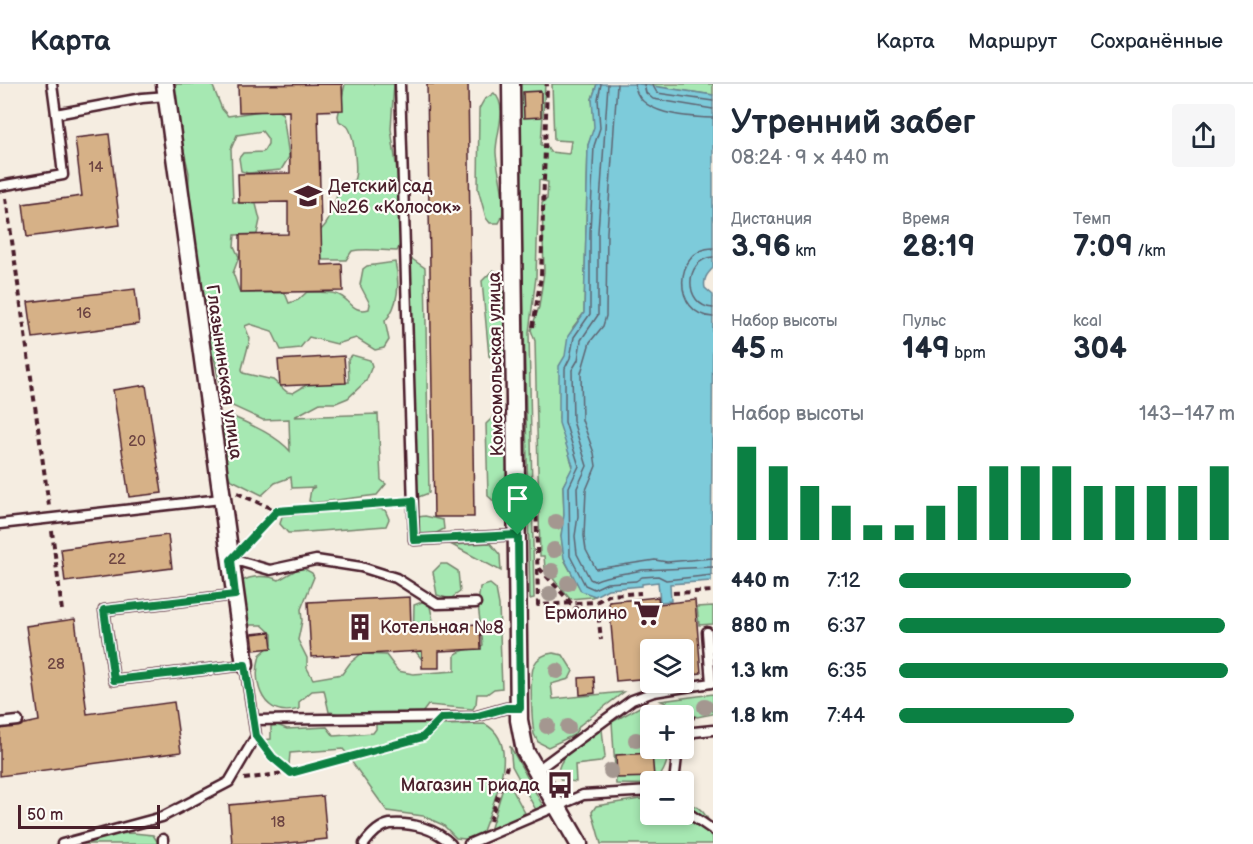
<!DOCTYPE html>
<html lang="ru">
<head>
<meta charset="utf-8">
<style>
  body { margin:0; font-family:"Balsamiq Sans",sans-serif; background:#f6f6f7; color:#1f2937; height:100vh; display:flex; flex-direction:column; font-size:22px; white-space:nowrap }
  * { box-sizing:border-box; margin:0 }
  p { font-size:20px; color:#747a83 }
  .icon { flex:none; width:33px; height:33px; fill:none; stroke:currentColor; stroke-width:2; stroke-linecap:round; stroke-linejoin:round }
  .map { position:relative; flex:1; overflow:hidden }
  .panel { display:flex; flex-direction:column; background:#fff; width:540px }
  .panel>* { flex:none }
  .tools { position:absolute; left:640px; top:555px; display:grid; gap:12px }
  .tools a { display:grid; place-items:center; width:54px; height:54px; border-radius:6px; background:#fff; box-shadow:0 3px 9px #0003; font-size:30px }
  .scale { position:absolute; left:18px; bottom:15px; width:142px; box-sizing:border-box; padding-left:6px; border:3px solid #4a1f2b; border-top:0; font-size:16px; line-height:21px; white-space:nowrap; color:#4a1f2b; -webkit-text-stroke:4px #fdfcf7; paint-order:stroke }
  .pin { position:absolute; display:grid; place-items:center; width:51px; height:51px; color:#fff; margin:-62px -26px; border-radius:50% 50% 50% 0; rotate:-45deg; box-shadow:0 0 6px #0007 }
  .pin .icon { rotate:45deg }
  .round { display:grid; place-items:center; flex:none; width:63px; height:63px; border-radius:6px; background:#f6f6f7 }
  .overview { display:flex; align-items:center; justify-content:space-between; height:102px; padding:0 18px }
  h1 { font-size:33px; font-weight:700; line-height:45px }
  .stats { display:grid; grid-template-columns:repeat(3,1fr); gap:9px; height:102px; padding:6px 18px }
  .stats div { display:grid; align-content:center }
  .stats b { font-size:30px; font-weight:700 }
  .stats small { font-size:16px; font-weight:400 }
  .stats p { font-size:16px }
  .chart { height:168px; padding:12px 18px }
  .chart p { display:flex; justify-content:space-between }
  .chart svg { width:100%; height:108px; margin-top:6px; stroke:#0b8043; stroke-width:6 }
  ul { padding:0 18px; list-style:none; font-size:20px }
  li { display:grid; grid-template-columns:96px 72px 1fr; align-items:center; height:45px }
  li i { height:15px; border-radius:8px; background:#0b8043 }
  header { display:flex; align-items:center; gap:36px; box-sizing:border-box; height:84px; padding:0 30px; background:#fff; border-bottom:2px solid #e0e1e3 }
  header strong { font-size:28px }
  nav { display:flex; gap:33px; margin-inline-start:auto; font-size:21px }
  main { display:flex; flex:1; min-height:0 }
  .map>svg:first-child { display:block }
  .green { fill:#a6e8b2; stroke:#78846e; stroke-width:1.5 }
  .water { fill:#7dcbda; stroke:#698694; stroke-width:1.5 }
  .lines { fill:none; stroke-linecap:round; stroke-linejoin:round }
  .shore { stroke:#5e6471; stroke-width:1.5 }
  .building { fill:#d6b187; stroke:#4a1f2b; stroke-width:1.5 }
  .lane-casing { stroke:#4a1f2b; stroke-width:13 }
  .street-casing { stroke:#4a1f2b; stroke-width:21 }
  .path { stroke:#4a1f2b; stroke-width:4; stroke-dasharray:6 4.5; stroke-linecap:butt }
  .lane { stroke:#fdfcf7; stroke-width:8 }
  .street { stroke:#fdfcf7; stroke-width:16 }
  .tree { fill:#a49790 }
  .route-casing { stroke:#fff; stroke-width:12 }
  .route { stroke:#0b8043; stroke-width:8 }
  .labels { text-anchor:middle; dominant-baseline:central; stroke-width:4.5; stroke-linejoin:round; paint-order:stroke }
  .number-label { font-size:15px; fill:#6d4442 }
  .poi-label { font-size:18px; fill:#4a1f2b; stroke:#fdfcf7; text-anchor:start }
  .street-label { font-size:18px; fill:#4a1f2b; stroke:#fdfcf7 }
</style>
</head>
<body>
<header>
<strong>Карта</strong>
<nav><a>Карта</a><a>Маршрут</a><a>Сохранённые</a></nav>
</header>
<main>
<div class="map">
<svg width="713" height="760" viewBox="0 0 713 760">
  <rect width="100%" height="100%" fill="#f5ede1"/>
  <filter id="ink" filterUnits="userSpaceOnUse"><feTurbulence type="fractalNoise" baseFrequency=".0167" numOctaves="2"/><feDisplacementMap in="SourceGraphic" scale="12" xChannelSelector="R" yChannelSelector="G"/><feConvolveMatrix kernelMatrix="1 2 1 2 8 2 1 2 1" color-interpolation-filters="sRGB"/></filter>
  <g filter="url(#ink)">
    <g class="green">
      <path d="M172,0h40l10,25 6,7 47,-7 8,5 6,43 -8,13 -33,3 -7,-2 -2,-13 4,-5 20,-1 5,-8v-5l-6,-8 -25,4 -6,14 2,53 23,2 4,16 -3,14 -22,1 -1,11 5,11 -6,16 7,20h45l4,10 9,-3 9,-8c9,1 21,-1 29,2 15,4 15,20 33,15l1,-5 -10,-19 3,-16 4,-3 28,-4c5,20 4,44 -10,59l4,19 -5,8 -9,2 -19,-12 -19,6 -28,-7 -9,11 -19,2 -9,-19 -22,-7 -5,2 5,13 -8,30 1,4 30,7 14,12 6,1 15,-9 41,-2 -1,-23 4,-4 18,5 2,6 -6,15 -18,17 -12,5h-16l-26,14 84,-3 3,66 5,4 -9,11 -64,8 -4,-2 2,-12 4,-2 -23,1 -1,-11 -16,6 -13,12 -32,-16c-7,-19 -17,-44 -8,-63l5,-2c20,9 48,20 63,37l-1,-32 -26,1 -35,-16 -7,-11 -6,-32 -9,-20 -7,-43 3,-22 -14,-61 1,-42 -6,-26 -10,-20z"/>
      <path d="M345,0h49l-3,45 7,49 9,6c3,21 0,48 -10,67 -14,0 -32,-3 -45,0l-6,9h-25l-5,-26c25,-18 11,-45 38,-54 4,-7 0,-48 -7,-54 -2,-2 -6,-3 -8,-5l-1,-5z"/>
      <polygon points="519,0 545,0 541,61 547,62 550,68 569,70 571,57 554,56 552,0 597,0 592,15 596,42 588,61 584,229 573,243 560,324 559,334 573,383 563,402 564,431 561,452 565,477 581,506 595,512 592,513 570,515 545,485 544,472 540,472 535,257 531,246 539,223 544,188 542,119 547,115 548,98 539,96 536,193 529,248 534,514 530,515 521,99 513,97 512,85 521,73"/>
      <polygon points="639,0 713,0 713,11"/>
      <path d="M494,9c15,14 1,43 2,60 1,21 14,54 3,70h-9l-4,-5 -8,-29 1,-80 5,-9z"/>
      <polygon points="412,175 425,184 429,409 416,414 401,203 401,179"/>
      <polygon points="493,186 506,192 507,269 496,277 489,272 482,197"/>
      <polygon points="495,331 504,334 510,351 510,413 497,420 488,412 486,340"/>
      <polygon points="369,423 385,426 389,435 386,442 294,449 288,449 280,440 282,432"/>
      <polygon points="425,432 443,436 444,445 431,452 416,448 414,443 418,433"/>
      <polygon points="490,459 500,471 501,487 452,461"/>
      <polygon points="441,480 447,480 458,487 460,508 450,515 437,511 433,488"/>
      <path d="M301,483l11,6 2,4 -13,32 1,12 -4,19 9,18v10l6,11 29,-5 8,-11 11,-9 25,1 12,16 15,3 42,-3v-16c8,-8 19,-3 28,-10l-5,-40 2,-18 10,-3 6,5 3,16 3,83 -8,1 -7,5h-10l-1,10 -3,5 -45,-4 -6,8v7l14,9 4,-4 45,-1c38,21 7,80 -3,110l-17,5 -9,-1 -13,-13 -20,-9 -36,-5 -36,-50 55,-17 2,-5 -60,16 -5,-6 -53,4 -1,12 -3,1 -24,-26 9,-1v-13l6,-1 10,4 40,-2 7,9 39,-3 3,-4v-9c-9,-13 -16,-4 -27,-4 -7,0 -13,-4 -20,-4l-5,-22 -12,1 -13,11v7c-35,10 -48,-24 -39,-54l12,-11v-10l-10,-9h-12l-6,-4 -3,-39c10,-7 27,-7 38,-2z"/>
      <polygon points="422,518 429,518 433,536 426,542 423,577 413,564 414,521"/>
      <polygon points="713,522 713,540 699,541 697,523"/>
      <path d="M553,569l10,2 10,16 -4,8 -18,5 2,15 71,-7 -44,33 -6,10 -26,12 -10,-5 -4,-8c-2,-13 -5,-57 0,-69 4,-8 10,-11 19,-12z"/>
      <polygon points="713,610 713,630 697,633 661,617"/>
      <path d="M645,620l31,11 -25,1v32l19,1c-8,38 -18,36 -54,35l-4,-62z"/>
      <path d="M602,645l3,28 -5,5 -25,3 1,17 -15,-2c-13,-21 27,-40 41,-51z"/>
      <polygon points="510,662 543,722 536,726 512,682"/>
      <polygon points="506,694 525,729 489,750"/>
      <path d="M640,715l11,1v14h33v-11c22,2 29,22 29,41h-112l-9,-32 4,-6z"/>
      <polygon points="133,749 153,751 159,760 71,760 115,750"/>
    </g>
    <path class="water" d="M597,0h42l74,11v173c-6,6 -10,11 -8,20l8,7 -2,286 -41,3 1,17 -11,1 -2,-20 -16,2v2l-34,3 -13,7 -14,-5 -17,-33 -3,-22 3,-21 -1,-29 10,-20 -14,-43v-57l6,-10 3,-20 16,-23 4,-168 6,-18 -2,-28z"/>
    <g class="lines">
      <g class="shore">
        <polyline points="601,0 598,15 600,44 594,62 590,148 590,230 574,253 570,274 565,284 565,338 579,382 569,403 570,472 585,501 594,505 607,499 636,497 642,493 658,492 666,496 713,491"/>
        <path d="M608,0l-10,148v83l-17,25 -3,20 -6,10 1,51 14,45 -10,22 1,28 -3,20 2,18 13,25 4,2c15,-7 32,-7 48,-11l71,-3"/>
        <polyline points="617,0 607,148 606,232 603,242 590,258 581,289 582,336 594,369 596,382 586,406 584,452 586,466 596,485 655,476 667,478 713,474"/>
        <path d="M635,0c1,31 54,33 78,34"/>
        <polyline points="644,0 646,9 653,15 713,25"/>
        <polyline points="652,0 657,9 713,17"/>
        <path d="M713,164c-40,1 -41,67 0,69"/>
        <path d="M713,173c-29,2 -30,49 0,51"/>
      </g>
    </g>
    <g class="building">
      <polygon points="342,0 343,26 318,27 322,181 342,180 343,207 240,209 240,151 288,150 288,118 239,119 238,90 290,89 289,27 239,28 238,1"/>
      <polygon points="427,0 468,0 474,433 434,433"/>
      <polygon points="541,7 541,33 524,34 523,8"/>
      <polygon points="109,50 120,141 27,153 23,120 82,112 75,54"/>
      <polygon points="135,205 139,240 33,254 28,218"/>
      <polygon points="344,272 346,299 280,302 278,276"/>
      <polygon points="146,301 162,409 129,413 113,306"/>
      <polygon points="168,451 172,484 65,498 61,465"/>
      <polygon points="410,513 411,543 480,540 481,565 439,567 439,584 422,584 422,567 311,573 308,518"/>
      <polygon points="658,513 659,520 695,516 701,589 684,591 684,566 651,566 651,594 616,597 609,518"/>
      <polygon points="75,535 87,630 174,618 181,668 0,692 0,645 39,637 26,542"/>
      <polygon points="270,548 272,564 254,566 252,550"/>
      <polygon points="594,593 595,609 580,611 579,594"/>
      <polygon points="652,669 654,693 617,694 616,671"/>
      <polygon points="323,712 327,755 279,760 232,760 229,721"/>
    </g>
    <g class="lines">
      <defs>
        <g id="lane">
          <polyline points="52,0 56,30 142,14 167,12"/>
          <polyline points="400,0 414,456 517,451"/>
          <polyline points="0,102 63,91 56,30"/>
          <polyline points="0,440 221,415"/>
          <polyline points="231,475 270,486 316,476 361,483 396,494 437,520 476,519"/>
          <polyline points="254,636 474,633 506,624 520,624"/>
          <polyline points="0,639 18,637"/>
          <polyline points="684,655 694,648 713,646"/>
          <polyline points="536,687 632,616 654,608 711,599 707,548"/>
          <polyline points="674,698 678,664"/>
          <polyline points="684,726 713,746"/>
          <polyline points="163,755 163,760"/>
          <polyline points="62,760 162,733 229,698 256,652 245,581 114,596 104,526 235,511"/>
          <path d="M364,760c6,-8 15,-18 26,-20 22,-2 46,5 61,20"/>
          <polyline points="469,760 583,711 651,707"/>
        </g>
        <g id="street">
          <polyline points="165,0 245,581"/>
          <polyline points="511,0 519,636 525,667 579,760"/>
        </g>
      </defs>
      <use href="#lane" class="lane-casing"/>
      <use href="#street" class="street-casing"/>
      <g class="path">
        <polyline points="6,114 49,422"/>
        <polyline points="533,243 541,192 547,0"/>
        <polyline points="536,401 538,521 596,518 609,511 641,509"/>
        <polyline points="237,409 277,427 402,418"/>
        <polyline points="52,447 62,527"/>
        <polyline points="246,459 277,427"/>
        <polyline points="539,484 581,530 598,528 601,556"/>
        <polyline points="673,509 713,507"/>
        <polyline points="660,621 695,634"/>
        <polyline points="264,662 290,689"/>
        <path d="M244,695c62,-8 119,-24 179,-42l7,-7"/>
        <polyline points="490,737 507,682"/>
      </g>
      <use href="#lane" class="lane"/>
      <use href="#street" class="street"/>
    </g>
    <g class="tree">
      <circle cx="556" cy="438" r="8"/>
      <circle cx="554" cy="466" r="8"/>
      <circle cx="552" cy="487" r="8"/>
      <circle cx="568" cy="499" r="8"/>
      <circle cx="550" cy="510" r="8"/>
      <circle cx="557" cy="587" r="8"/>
      <circle cx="705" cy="623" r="8"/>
      <circle cx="547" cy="642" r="8"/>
      <circle cx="568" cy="643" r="8"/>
      <circle cx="636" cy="656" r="8"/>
      <circle cx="611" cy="687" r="8"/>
    </g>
  </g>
  <g class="lines" filter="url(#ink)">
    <defs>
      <polygon id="route" points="412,417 414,456 518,451 520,624 506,624 474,633 442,634 423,653 291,689 272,673 256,652 245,581 114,596 104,526 235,511 231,476 277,427"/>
    </defs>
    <use href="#route" class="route-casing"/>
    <use href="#route" class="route"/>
  </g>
  <defs>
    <symbol id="school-bare" viewBox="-9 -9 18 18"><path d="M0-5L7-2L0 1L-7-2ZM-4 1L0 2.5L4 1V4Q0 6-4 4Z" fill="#4a1f2b" stroke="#fdfcf7" stroke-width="2.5" paint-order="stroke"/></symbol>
    <symbol id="supermarket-bare" viewBox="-9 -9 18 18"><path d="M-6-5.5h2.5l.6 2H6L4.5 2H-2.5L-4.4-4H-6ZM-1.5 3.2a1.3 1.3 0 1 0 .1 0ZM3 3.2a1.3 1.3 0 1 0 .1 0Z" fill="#4a1f2b" stroke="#fdfcf7" stroke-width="2.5" paint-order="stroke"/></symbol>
    <symbol id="building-bare" viewBox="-9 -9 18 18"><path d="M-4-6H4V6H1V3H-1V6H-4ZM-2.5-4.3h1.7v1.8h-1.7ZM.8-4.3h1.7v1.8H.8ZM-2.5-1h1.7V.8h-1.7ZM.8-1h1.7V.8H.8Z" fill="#4a1f2b" stroke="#fdfcf7" stroke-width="2.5" paint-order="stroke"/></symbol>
    <symbol id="bus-bare" viewBox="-9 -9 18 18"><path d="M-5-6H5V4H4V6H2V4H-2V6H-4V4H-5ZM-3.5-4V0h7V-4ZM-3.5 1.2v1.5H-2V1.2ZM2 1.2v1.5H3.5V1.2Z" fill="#4a1f2b" stroke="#fdfcf7" stroke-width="2.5" paint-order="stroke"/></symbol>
  </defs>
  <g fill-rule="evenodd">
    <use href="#school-bare" x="289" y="93" width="38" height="38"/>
    <use href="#supermarket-bare" x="628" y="510" width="38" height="38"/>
    <use href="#building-bare" x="341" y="524" width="38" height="38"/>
    <use href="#bus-bare" x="541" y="682" width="38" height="38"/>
  </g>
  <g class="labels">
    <g class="number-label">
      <text x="96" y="83">14</text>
      <text x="84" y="229">16</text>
      <text x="137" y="357">20</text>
      <text x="117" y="475">22</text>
      <text x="56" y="580">28</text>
      <text x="278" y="738">18</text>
    </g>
    <g class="poi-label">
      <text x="328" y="102">Детский сад<tspan x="328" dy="21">№26 «Колосок»</tspan></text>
      <text x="627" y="529" text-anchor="end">Ермолино</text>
      <text x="380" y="543">Котельная №8</text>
      <text x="540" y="701" text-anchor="end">Магазин Триада</text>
    </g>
    <g class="street-label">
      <text transform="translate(496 280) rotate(-91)">Комсомольская улица</text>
      <text transform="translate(224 288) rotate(82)">Глазынинская улица</text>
    </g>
  </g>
</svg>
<div class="tools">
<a><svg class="icon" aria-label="layers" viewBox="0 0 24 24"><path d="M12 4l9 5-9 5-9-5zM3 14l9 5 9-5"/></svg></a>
<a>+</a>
<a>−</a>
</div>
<div class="scale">50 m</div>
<div class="pin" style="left:518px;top:451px;background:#1e9e55"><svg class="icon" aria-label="arrive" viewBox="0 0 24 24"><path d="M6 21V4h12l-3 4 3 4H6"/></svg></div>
</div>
<section class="panel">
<div class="overview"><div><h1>Утренний забег</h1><p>08:24 · 9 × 440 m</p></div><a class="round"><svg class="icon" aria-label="share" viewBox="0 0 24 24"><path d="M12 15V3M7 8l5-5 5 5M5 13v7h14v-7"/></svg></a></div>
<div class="stats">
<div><p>Дистанция</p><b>3.96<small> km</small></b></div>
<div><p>Время</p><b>28:19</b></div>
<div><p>Темп</p><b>7:09<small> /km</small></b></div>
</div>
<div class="stats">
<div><p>Набор высоты</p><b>45<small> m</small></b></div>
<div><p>Пульс</p><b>149<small> bpm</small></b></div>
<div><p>kcal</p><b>304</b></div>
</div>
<div class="chart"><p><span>Набор высоты</span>143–147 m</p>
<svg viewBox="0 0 160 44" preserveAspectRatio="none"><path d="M5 44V6M15 44V14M25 44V22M35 44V30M45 44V38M55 44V38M65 44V30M75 44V22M85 44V14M95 44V14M105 44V14M115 44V22M125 44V22M135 44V22M145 44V22M155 44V14"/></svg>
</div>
<ul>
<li><b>440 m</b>7:12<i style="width:69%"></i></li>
<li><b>880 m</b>6:37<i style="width:97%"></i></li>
<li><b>1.3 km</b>6:35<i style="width:98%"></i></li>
<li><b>1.8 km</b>7:44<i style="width:52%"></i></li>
</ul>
</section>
</main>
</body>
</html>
